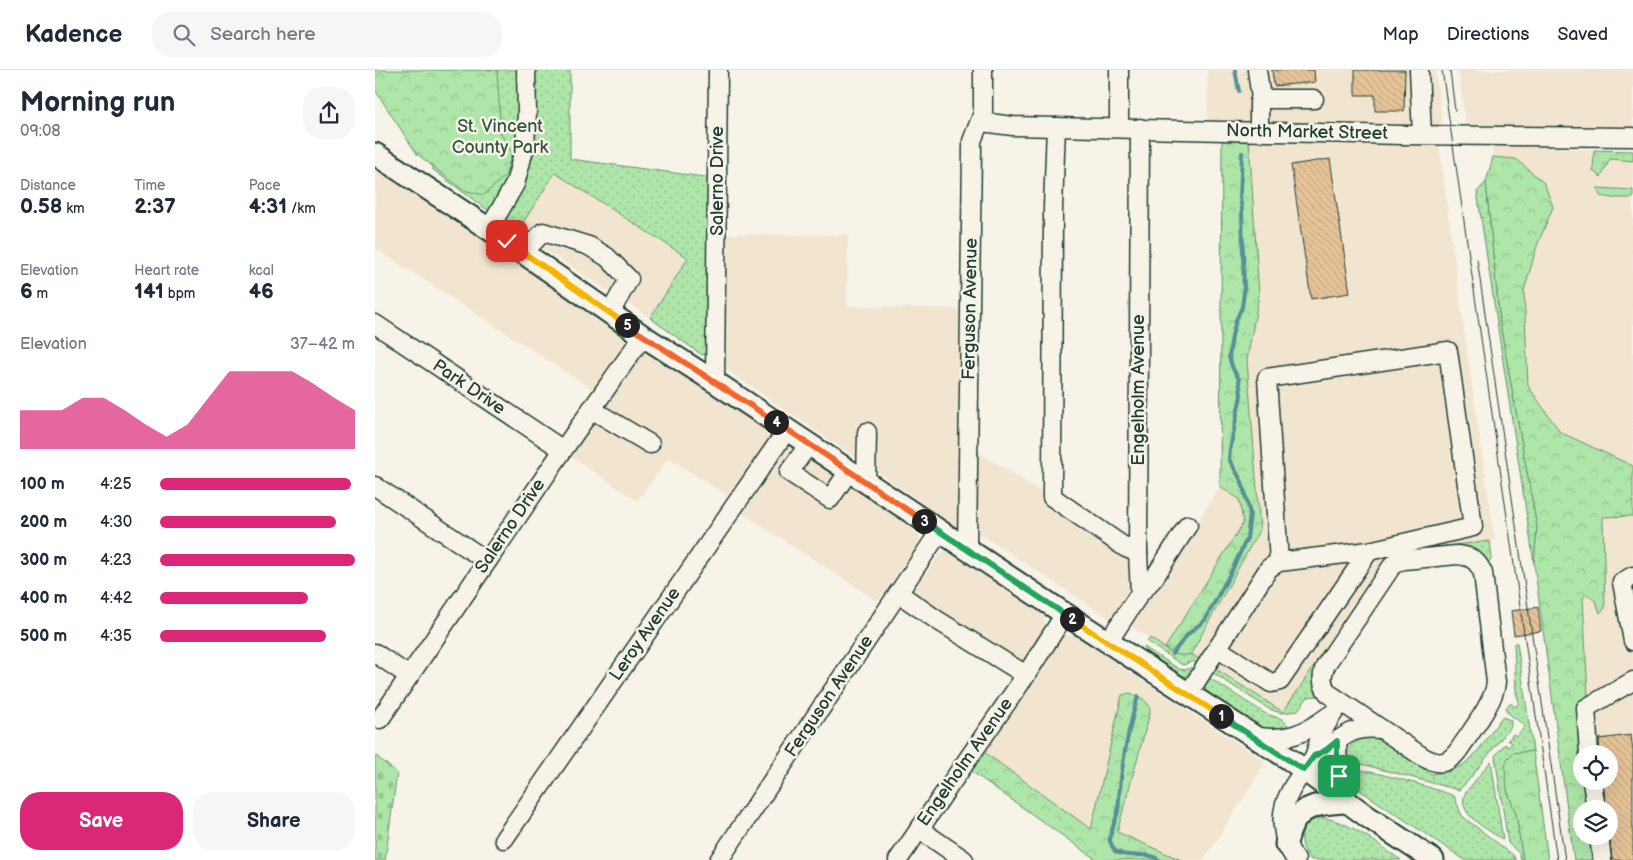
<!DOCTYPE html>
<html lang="en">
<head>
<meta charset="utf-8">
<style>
  body { margin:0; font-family:"Balsamiq Sans",sans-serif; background:#f6f6f7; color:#1f2937; height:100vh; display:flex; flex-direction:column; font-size:19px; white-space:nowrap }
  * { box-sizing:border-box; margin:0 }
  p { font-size:16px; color:#747a83 }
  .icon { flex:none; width:28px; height:28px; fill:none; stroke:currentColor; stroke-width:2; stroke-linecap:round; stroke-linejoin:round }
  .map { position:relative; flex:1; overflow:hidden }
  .drawer { display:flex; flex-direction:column; background:#fff; width:375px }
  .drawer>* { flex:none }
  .fabs { position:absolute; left:1198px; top:675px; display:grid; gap:10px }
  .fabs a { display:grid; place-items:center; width:45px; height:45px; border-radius:50%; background:#fff; box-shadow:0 5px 20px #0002; font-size:25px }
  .pin { position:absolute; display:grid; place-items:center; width:42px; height:42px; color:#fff; margin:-21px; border-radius:10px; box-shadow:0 2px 8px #0006 }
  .km { position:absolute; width:25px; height:25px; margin:-12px; border-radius:50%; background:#222; color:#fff; font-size:14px; line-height:25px; text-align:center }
  .round { display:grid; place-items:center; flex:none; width:52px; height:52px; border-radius:20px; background:#f6f6f7 }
  .headline { display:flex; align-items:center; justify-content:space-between; height:85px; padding:0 20px }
  h1 { font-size:28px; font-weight:700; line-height:38px }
  .figures { display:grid; grid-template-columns:repeat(3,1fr); gap:8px; height:85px; padding:5px 20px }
  .figures div { display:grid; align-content:center }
  .figures b { font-size:21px; font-weight:700 }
  .figures small { font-size:14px; font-weight:400 }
  .figures p { font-size:14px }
  .chart { height:140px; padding:10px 20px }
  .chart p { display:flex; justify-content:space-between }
  .chart svg { width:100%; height:90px; margin-top:5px; fill:#db2777; opacity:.7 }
  .cta { display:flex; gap:10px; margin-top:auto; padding:10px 20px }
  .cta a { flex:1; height:58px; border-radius:20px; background:#db2777; color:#fff; font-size:20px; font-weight:700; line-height:58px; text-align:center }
  .cta a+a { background:#f6f6f7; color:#1f2937 }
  ul { padding:0 20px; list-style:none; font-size:16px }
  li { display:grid; grid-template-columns:80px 60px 1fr; align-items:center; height:38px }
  li i { height:12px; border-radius:6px; background:#db2777 }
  header { display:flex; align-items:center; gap:30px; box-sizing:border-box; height:70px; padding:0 25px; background:#fff; border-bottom:1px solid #e0e1e3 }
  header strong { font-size:24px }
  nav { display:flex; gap:28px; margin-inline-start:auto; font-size:18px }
  .search { width:350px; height:45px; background:#f6f6f7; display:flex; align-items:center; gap:12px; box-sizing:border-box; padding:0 18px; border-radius:20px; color:#747a83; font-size:19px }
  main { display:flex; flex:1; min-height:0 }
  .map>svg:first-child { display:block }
  .built { fill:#f2e5d0 }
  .grass { fill:url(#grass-dots); stroke:#66916e }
  .forest { fill:url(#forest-crowns); stroke:#66916e }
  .cemetery { fill:url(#cemetery-stones); stroke:#66916e }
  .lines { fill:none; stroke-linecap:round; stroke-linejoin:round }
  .stream { stroke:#569097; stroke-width:4 }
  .building { fill:url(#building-back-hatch); stroke:#1f3d34 }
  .minor-casing { stroke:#1f3d34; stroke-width:21 }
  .major-casing { stroke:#1f3d34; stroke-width:25 }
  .minor { stroke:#f7f3e8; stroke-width:18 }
  .major { stroke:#f7f3e8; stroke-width:21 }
  .tram { stroke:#1f3d34; stroke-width:1 }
  .split-1-casing { stroke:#fff; stroke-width:10 }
  .split-2-casing { stroke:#fff; stroke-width:10 }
  .split-3-casing { stroke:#fff; stroke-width:10 }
  .split-4-casing { stroke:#fff; stroke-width:10 }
  .split-5-casing { stroke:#fff; stroke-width:10 }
  .split-6-casing { stroke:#fff; stroke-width:10 }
  .split-1 { stroke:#22a559; stroke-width:6 }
  .split-2 { stroke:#f5b400; stroke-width:6 }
  .split-3 { stroke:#22a559; stroke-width:6 }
  .split-4 { stroke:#f0652b; stroke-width:6 }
  .split-5 { stroke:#f0652b; stroke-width:6 }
  .split-6 { stroke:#f5b400; stroke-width:6 }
  .labels { text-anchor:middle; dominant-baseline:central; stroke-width:5; stroke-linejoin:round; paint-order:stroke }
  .park-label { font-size:18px; fill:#345645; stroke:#f7f3e8 }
  .street-label { font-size:18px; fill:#1f3d34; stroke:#f7f3e8 }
</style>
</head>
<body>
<header>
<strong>Kadence</strong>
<div class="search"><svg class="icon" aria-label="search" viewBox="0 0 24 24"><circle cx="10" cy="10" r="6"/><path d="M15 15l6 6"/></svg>Search here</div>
<nav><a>Map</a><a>Directions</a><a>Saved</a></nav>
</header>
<main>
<section class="drawer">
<div class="headline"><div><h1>Morning run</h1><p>09:08</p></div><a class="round"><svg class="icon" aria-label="share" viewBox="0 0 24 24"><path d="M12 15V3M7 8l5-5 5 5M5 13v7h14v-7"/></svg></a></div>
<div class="figures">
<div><p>Distance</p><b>0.58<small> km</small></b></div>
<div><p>Time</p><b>2:37</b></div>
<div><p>Pace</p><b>4:31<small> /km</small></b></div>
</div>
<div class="figures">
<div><p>Elevation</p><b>6<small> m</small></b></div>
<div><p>Heart rate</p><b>141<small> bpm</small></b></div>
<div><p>kcal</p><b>46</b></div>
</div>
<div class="chart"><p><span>Elevation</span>37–42 m</p>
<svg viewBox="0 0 160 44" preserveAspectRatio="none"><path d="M0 44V25L10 25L20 25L30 19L40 19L50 25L60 32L70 38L80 32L90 19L100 6L110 6L120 6L130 6L140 12L150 19L160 25V44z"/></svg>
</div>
<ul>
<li><b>100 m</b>4:25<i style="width:98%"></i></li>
<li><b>200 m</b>4:30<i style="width:90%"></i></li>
<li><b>300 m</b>4:23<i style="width:100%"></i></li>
<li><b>400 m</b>4:42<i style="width:76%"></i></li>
<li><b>500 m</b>4:35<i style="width:85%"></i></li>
</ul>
<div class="cta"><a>Save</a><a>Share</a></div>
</section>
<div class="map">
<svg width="1258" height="790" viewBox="0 0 1258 790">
  <defs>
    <pattern id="grass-dots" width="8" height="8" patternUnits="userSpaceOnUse" patternTransform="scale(1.25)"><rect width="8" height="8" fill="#aee5a8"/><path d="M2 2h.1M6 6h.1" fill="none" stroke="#95c591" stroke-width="1.8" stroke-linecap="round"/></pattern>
    <pattern id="forest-crowns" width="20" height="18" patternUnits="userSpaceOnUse" patternTransform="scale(1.25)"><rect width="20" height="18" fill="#aee5a8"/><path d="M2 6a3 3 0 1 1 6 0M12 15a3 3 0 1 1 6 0" fill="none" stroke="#95c591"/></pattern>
    <pattern id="cemetery-stones" width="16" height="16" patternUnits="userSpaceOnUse" patternTransform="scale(1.25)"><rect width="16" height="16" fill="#aee5a8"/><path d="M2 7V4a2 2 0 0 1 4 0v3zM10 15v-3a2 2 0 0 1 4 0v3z" fill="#95c591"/></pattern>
    <pattern id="building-back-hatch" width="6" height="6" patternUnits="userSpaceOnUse" patternTransform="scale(1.25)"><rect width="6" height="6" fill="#e7c498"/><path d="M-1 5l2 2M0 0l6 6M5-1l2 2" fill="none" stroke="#c6a984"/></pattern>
  </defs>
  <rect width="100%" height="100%" fill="#f7f3e8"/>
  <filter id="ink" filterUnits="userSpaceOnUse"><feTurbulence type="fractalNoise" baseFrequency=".02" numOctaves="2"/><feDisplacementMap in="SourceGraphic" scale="10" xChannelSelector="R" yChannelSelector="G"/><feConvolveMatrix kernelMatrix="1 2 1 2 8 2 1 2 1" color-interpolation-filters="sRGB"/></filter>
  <g filter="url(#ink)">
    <g class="built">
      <polygon points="832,0 1060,0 1068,57 833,54"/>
      <polygon points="1083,0 1258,0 1258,59 1091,55"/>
      <polygon points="874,68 1064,74 1089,260 1120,471 1025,481 1008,492 908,642 816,584 885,459 872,290 884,225"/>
      <polygon points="1116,73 1219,80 1218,101 1231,99 1234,89 1258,91 1258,120 1223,118 1237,128 1258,128 1258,396 1185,362 1153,316 1149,221 1162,176 1178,137 1141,89 1118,87"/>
      <polygon points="0,98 252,266 251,274 220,321 0,178"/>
      <polygon points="180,103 313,189 275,248 142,162"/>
      <polygon points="350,164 473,165 472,236 590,239 585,455 581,456 352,300 350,296"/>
      <polygon points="269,282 276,283 392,360 394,365 392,374 352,426 294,388 262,431 196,386 265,285"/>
      <polygon points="416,374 423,376 544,464 545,470 542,476 503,531 365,442 411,376"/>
      <polygon points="602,381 755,477 754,519 750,532 745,541 735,549 602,462"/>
      <polygon points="845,417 864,429 868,453 790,578 755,556"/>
      <polygon points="1228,446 1258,446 1258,790 1220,790 1217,766 1234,766 1234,739 1214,739 1212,711 1234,711 1234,684 1209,684 1214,645 1208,528 1212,523 1221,532 1230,538"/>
      <polygon points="570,481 575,481 666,543 669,547 670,554 667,565 640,604 530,532 566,483"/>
      <polygon points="694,565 700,566 891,692 829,790 806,790 742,762 775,643 772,632 763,626 755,623 747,625 716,759 606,680 681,570 687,566"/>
    </g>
    <g class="grass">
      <polygon points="62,0 195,0 195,89 337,108 332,283 327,285 275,248 313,188 180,103 142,162 57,99"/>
      <polygon points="1111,112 1125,253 1162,457 1159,493 1102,122"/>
      <path d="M1115,471l2,18 -5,4c-3,-5 -6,-9 -10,-12 -15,-9 -56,0 -74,2l-87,119 2,24 -10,1 -11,14 -16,2 -12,-4 -56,-36 3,-4 67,43 104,-155 13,-6z"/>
      <path d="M775,568c15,9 23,21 41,16l10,6 -3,4 -6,-3 -8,4 -3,-1 -34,-22z"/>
      <polygon points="1139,573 1142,573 1158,681 1138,683 1132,720 1141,744 1148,790 1146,790 1144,783 1133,773 1120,686 1130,674 1133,677 1137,673 1133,670 1138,664 1142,666 1150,656 1132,642 1131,638 1135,633 1141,637 1144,632 1141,622"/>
      <polygon points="769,577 804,599 810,600 817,597 820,599 813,606 808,606 770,581"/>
      <polygon points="834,608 891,644 907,649 912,654 914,661 887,659 881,655 831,622 830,616"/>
      <path d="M1127,647l9,3v6l-44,56 -8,8 -113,-30c0,-7 3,-13 8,-17 6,-4 12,-6 19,-5 14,2 45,27 58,36 10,-1 21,-3 30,-8 16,-9 30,-35 41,-49z"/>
      <path d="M1116,691l12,79c-15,-11 -49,-26 -37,-48z"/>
      <path d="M974,699c16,-1 89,20 105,27l8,20 51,39 3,5h-51l-104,-69 -11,-11 -5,-10z"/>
      <path d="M949,748c29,5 53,26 77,42h-90c-15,-17 -13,-41 13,-42z"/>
    </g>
    <g class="forest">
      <polygon points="0,0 122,0 126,64 137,83 130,106 109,125 88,120 42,84 0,20"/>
      <path d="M874,68l10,157 -12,65 13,169 -69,125c-11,3 -17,1 -26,-6l78,-125 -4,-24 -19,-12 2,-348z"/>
      <polygon points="1219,80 1258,81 1258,91 1235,89 1226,107 1218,101"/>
      <polygon points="1118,87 1141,89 1169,113 1178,137 1162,176 1149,221 1153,316 1185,362 1258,396 1258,446 1228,447 1230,538 1225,543 1221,532 1212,524 1208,528 1214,645 1206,684 1206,711 1212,711 1214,739 1206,739 1206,766 1217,766 1220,790 1199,790 1159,493 1162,457 1125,253 1111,112"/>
      <polygon points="1222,118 1258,120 1258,128 1237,128 1225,126"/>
      <path d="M755,623c10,4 21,8 20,20l-33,119 64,28h-84l-129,-91 13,-19 110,79 31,-134z"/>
      <polygon points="1158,681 1173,790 1148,790 1141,744 1132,720 1130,698 1132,689 1138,683"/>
    </g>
    <polygon class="cemetery" points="0,685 22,703 10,790 0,790"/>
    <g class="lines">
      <g class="stream">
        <polyline points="860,0 864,21"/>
        <polyline points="797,584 813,564 830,550 856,502 872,468 875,444 867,412 854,389 855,379 866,325 864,309 858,299 854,287 857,266 861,250 867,237 869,223 867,140 865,128 867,83"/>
        <path d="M763,626c-9,30 -15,61 -18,92 -1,7 -1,15 -2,23 -2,10 -8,19 -8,30 1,3 3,7 5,10 13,9 32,-1 44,9"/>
      </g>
    </g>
    <g class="building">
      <polygon points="897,0 939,0 940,12 899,16"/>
      <polygon points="980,0 1030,0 1029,41 1000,41 1000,25 980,25"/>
      <polygon points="955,89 975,223 936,229 916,95"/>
      <polygon points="1163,537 1166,561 1139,565 1136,541"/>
      <polygon points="1256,665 1258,681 1258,790 1237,790 1234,763 1234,739 1231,739 1228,711 1234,711 1234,684 1225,684 1224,669"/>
    </g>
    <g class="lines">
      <defs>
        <g id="minor">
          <polyline points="882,0 886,29"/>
          <polyline points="1044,0 1047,65"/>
          <polyline points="606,52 638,56 1027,65 1258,67"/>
          <polyline points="681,57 678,137 677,427 751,478 763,483"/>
          <polyline points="744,57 744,0"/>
          <polyline points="884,61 884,32 886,29 939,29"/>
          <polyline points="114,159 140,114 150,76 152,43 151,0"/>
          <polyline points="148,183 168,162 214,176 232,187 254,209 235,243"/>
          <polyline points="0,254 188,380"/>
          <polyline points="340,312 343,0"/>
          <polyline points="216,339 275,374"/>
          <polyline points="434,374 414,402 455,429 474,401"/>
          <polyline points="491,412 492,362"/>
          <polyline points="0,416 112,491"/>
          <polyline points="592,479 597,78 597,71 608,43 608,0"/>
          <path d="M1082,485c14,1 20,5 26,18l13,109c-1,20 -27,52 -38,69 -11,14 -20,14 -35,6l-95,-64c-7,-9 -7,-20 -1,-30l65,-97 5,-4 7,-2z"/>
          <polyline points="1258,506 1247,512 1258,571"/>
          <polyline points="523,523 562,550 651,605"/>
          <polyline points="765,523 779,508 813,455"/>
          <polyline points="733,572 765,523 763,483 765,58"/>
          <polyline points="843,579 896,613 905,611 994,481"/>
          <polyline points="0,583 34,606"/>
          <polyline points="813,624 894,498 904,492 994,481 1098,457 1073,281 892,308 904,492"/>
          <polyline points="5,649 188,380 268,266"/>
          <path d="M879,666c32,6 51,-2 76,-21"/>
          <polyline points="962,671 963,700 973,732"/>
          <polyline points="1214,684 1211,638 1258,611"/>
          <path d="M939,686c28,-14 31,-31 67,-27"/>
          <polyline points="1217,711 1221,739"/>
          <polyline points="544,759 589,790"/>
          <polyline points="1224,766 1227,790"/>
          <polyline points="129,769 412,360"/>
          <polyline points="344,790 565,461"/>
          <polyline points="523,790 651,605 690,544"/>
          <path d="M921,790c-15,-20 -18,-46 -6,-68 6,-13 17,-23 24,-35 3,-7 4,-15 7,-22 5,-12 13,-23 20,-33"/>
        </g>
        <g id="major">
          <polyline points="0,84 114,159 268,266 340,312 690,544 914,689 993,747 1058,790"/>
          <path d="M911,774c7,-37 27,-41 62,-42"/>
        </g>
      </defs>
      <use href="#minor" class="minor-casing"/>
      <use href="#major" class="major-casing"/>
      <use href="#minor" class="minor"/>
      <use href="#major" class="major"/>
      <g class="tram">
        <polyline points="1067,0 1182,790"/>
        <polyline points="1075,0 1080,41"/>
        <polyline points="1102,189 1190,790"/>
      </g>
    </g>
  </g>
  <g class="lines" filter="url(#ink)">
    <defs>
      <polyline id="split-1" points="846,646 929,700 939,686 951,680 962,671 962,695 964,706"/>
      <polyline id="split-2" points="697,549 846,646"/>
      <polyline id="split-3" points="549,451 697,549"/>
      <polyline id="split-4" points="401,352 549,451"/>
      <polyline id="split-5" points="252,255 401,352"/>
      <polyline id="split-6" points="132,171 252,255"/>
    </defs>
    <use href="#split-1" class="split-1-casing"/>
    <use href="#split-2" class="split-2-casing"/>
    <use href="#split-3" class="split-3-casing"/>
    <use href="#split-4" class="split-4-casing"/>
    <use href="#split-5" class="split-5-casing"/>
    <use href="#split-6" class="split-6-casing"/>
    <use href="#split-1" class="split-1"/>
    <use href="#split-2" class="split-2"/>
    <use href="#split-3" class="split-3"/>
    <use href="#split-4" class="split-4"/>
    <use href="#split-5" class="split-5"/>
    <use href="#split-6" class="split-6"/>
  </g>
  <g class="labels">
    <g class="park-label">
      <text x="125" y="56">St. Vincent<tspan x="125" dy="21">County Park</tspan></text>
    </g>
    <g class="street-label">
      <text transform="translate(932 62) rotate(1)">North Market Street</text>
      <text transform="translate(342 111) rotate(-90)">Salerno Drive</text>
      <text transform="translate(595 239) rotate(-89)">Ferguson Avenue</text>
      <text transform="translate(94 317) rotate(34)">Park Drive</text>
      <text transform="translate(763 320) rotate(-90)">Engelholm Avenue</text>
      <text transform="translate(135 456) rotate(-56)">Salerno Drive</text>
      <text transform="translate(270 564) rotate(-55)">Leroy Avenue</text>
      <text transform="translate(454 626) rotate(-56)">Ferguson Avenue</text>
      <text transform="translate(590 692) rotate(-55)">Engelholm Avenue</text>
    </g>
  </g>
</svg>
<div class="fabs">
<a><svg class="icon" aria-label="locate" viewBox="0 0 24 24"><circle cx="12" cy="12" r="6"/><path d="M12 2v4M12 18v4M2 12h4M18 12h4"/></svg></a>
<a><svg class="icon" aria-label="layers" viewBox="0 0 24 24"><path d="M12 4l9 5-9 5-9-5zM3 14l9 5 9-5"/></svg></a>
</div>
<div class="pin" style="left:964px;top:706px;background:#1e9e55"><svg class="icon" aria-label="arrive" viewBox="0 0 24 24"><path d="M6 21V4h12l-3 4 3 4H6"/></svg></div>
<div class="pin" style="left:132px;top:171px;background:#d93025"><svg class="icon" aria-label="check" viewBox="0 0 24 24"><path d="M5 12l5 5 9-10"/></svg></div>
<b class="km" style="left:846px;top:646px">1</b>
<b class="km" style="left:697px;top:549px">2</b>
<b class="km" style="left:549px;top:451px">3</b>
<b class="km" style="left:401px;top:352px">4</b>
<b class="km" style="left:252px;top:255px">5</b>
</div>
</main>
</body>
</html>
